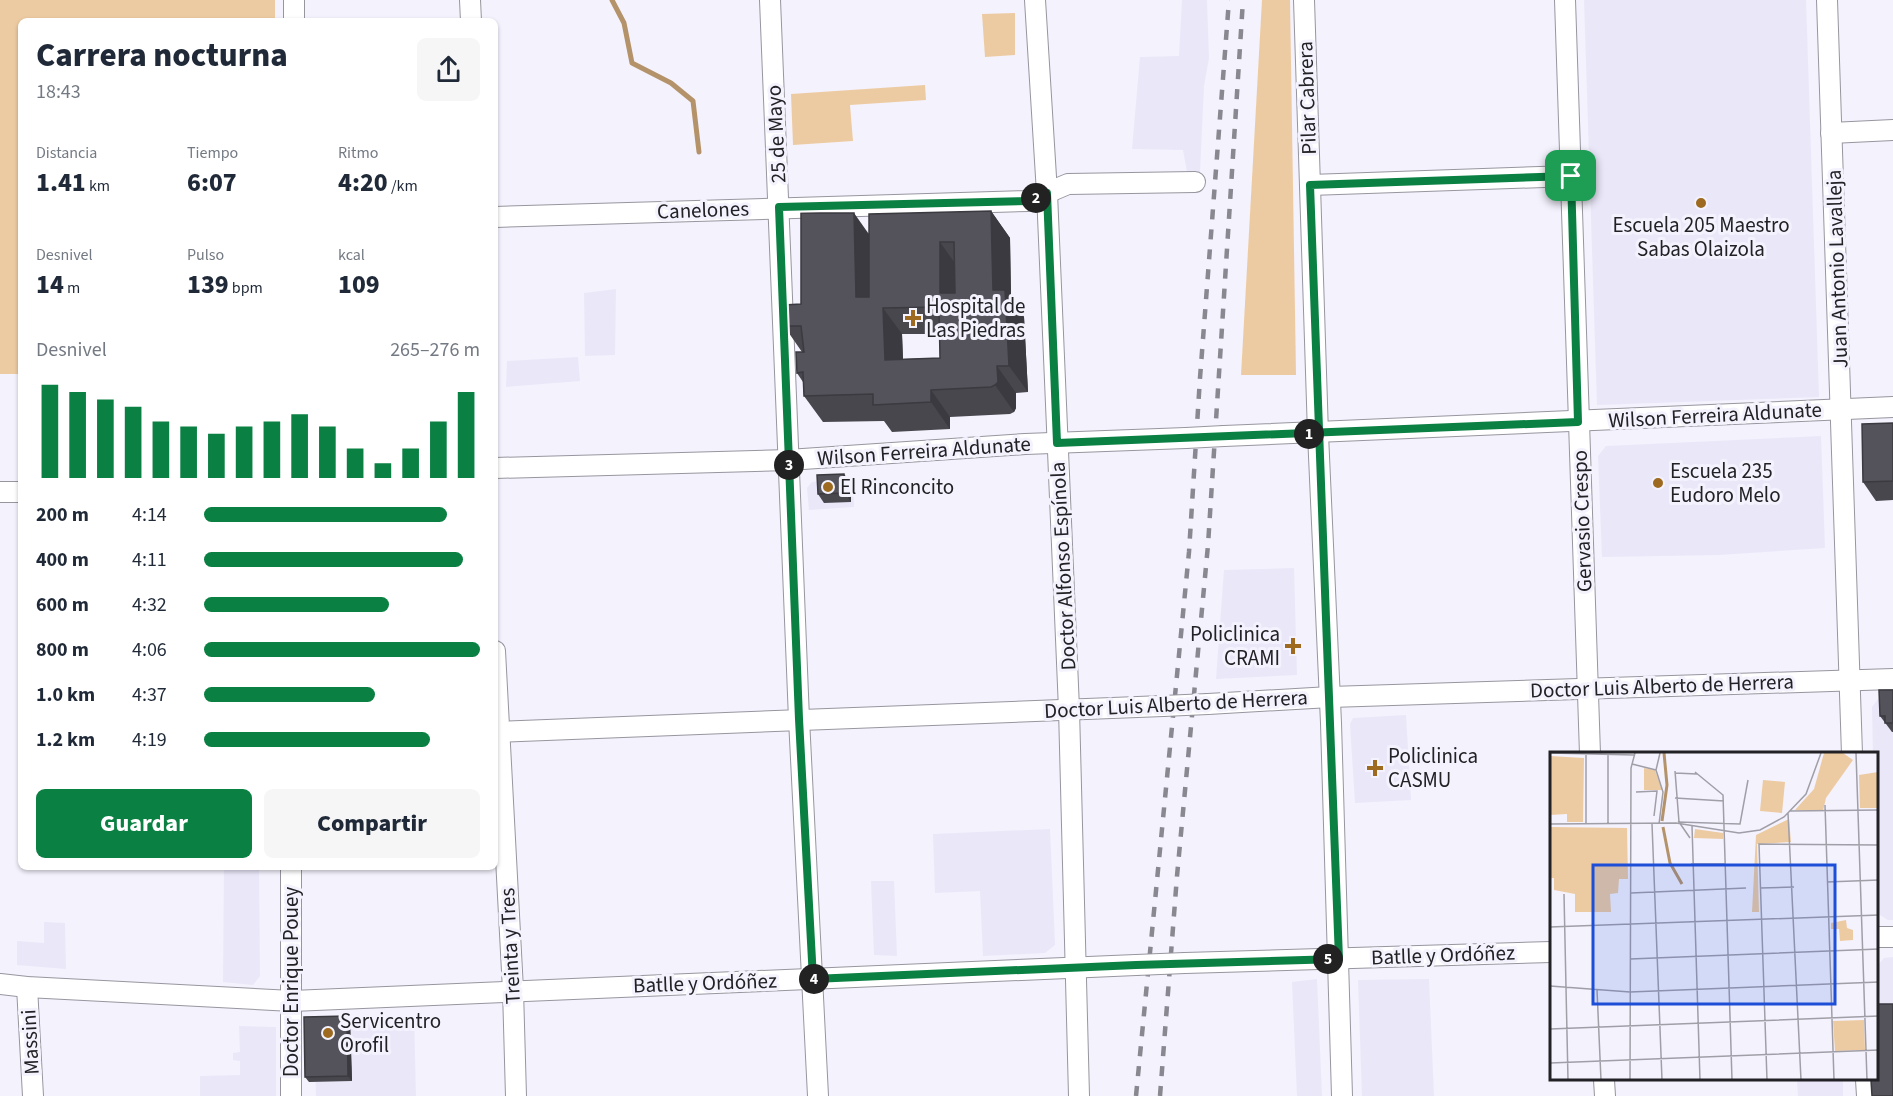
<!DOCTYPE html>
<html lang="es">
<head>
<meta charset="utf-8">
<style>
  body { margin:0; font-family:"Source Sans 3",sans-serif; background:#f6f6f7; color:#1f2937; height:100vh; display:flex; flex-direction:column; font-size:22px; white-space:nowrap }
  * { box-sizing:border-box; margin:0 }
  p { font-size:20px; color:#747a83 }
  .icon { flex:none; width:33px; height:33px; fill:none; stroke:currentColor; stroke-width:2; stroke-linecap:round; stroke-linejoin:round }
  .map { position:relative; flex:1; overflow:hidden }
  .panel { position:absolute; left:18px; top:18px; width:480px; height:852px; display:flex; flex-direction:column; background:#fff; border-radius:9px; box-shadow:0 2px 4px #0004 }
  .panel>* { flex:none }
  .pin { position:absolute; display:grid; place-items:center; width:51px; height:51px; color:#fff; margin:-26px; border-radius:12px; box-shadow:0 3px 9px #0006 }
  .km { position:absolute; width:30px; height:30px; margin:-15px; border-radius:50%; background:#222; color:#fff; font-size:16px; line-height:30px; text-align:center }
  .round { display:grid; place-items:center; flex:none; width:63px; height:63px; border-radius:9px; background:#f6f6f7 }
  .summary { display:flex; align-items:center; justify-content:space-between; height:102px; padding:0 18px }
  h1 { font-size:33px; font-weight:800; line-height:45px }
  .metrics { display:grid; grid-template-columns:repeat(3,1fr); gap:9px; height:102px; padding:6px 18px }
  .metrics div { display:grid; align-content:center }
  .metrics b { font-size:26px; font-weight:800 }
  .metrics small { font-size:16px; font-weight:400 }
  .metrics p { font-size:16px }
  .chart { height:168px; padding:12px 18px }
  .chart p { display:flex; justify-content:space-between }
  .chart svg { width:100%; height:108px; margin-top:6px; stroke:#0b8043; stroke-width:6 }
  .primary-button { display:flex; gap:12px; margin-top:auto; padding:12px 18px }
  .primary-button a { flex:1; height:69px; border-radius:9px; background:#0b8043; color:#fff; font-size:24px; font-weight:800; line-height:69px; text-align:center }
  .primary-button a+a { background:#f6f6f7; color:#1f2937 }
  ul { padding:0 18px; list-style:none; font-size:20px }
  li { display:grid; grid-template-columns:96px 72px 1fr; align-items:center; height:45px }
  li i { height:15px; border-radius:8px; background:#0b8043 }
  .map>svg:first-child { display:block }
  .built { fill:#eae7f9 }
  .green { fill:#edcba2 }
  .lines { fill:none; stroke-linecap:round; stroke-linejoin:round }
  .stream { stroke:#b5936a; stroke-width:5 }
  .minor-casing { stroke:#97969f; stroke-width:22 }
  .minor { stroke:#fff; stroke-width:20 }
  .rail { stroke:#89878f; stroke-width:4.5; stroke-dasharray:10 10; stroke-linecap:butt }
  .minor-bridge-casing { stroke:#97969f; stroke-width:22; stroke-linecap:butt }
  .minor-bridge { stroke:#fff; stroke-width:20 }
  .wall { fill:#48474e; fill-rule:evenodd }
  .shaded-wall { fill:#3b3a40 }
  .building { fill:#54535b; stroke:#3b3a40; stroke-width:1.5; fill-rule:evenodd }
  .route-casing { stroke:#fff; stroke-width:12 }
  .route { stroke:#0b8043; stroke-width:8 }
  .poi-dot { fill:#9d6a20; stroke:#f4f2fd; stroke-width:2 }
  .labels { text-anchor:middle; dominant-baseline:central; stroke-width:6; stroke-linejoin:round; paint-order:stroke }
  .street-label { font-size:21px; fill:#222125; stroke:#f4f2fd }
  .poi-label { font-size:21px; fill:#222125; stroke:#f4f2fd; text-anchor:start }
  .inset-river { fill:none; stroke:#b5936a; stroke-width:3 }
  .inset-road { fill:none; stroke:#a09ea7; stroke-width:1.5 }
  .view { fill:#1d4ed8; fill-opacity:0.15; stroke:#1d4ed8; stroke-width:3 }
  .inset-edge { fill:none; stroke:#222125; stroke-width:3 }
</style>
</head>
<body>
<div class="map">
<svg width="1893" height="1096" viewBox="0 0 1893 1096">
  <rect width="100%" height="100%" fill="#f4f2fd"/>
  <g class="built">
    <polygon points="1182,0 1207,0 1209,58 1204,86 1200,172 1187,172 1183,150 1132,149 1140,57 1179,56"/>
    <polygon points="1584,0 1806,0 1819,397 1597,405"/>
    <polygon points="616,289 615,355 585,356 584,293"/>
    <polygon points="578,357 580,381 506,387 507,361"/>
    <polygon points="1821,436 1825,548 1719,555 1602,557 1598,456 1606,446"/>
    <polygon points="853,478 854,507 809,510 807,488 812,482"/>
    <polygon points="1294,568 1297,675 1216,679 1224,570"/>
    <polygon points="1893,698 1893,920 1888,920 1877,913 1876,754 1873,754 1872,707 1878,699"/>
    <polygon points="1406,715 1411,800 1355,803 1350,724 1353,718"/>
    <polygon points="1050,829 1055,945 1045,953 983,956 980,891 935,893 933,834"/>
    <polygon points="224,867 259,867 260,976 253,985 223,982"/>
    <polygon points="871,881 894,881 897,956 874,955"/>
    <polygon points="44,922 65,923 66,969 17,965 17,941 44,943"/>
    <polygon points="1893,957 1893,1012 1880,1012 1878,965 1884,958"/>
    <polygon points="1317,979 1322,1096 1297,1096 1292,982"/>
    <polygon points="1429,979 1434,1096 1362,1096 1358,980"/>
    <polygon points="414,1015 416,1096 316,1096 314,1017"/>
    <polygon points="239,1026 276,1027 276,1096 200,1096 200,1076 240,1075 240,1061 233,1060 233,1053 240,1052"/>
    <polygon points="1797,1080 1843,1080 1843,1096 1798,1096"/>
  </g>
  <g class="green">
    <polygon points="0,0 275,0 275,21 21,21 21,374 0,374"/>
    <polygon points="1262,0 1290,0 1296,375 1241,375"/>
    <polygon points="1015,13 1015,55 985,57 982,14"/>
    <polygon points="925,85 926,100 850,105 853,141 793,145 791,94"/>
  </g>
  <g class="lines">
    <polyline class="stream" points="612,0 624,23 632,63 671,83 693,101 699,152"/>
    <defs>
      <g id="minor">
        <polyline points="470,0 471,21"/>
        <polyline points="770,0 799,719 818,1096"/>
        <polyline points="1035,0 1047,193 1069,709 1079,1096"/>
        <polyline points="1304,0 1318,434 1331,723 1342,1096"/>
        <polyline points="1565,0 1590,754"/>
        <polyline points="1827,0 1852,754"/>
        <polyline points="294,21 294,0"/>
        <polyline points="1831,133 1893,130"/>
        <polyline points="1310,185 1571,176"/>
        <polyline points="495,217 1028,201 1068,184 1195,182"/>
        <polyline points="1224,436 1893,407"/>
        <polyline points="495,468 788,460 1025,444 1186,438"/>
        <polyline points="0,492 21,492"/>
        <polyline points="495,651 513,990 516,1096"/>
        <polyline points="1208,704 1330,697 1893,679"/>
        <polyline points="495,732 1163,706"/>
        <polyline points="1876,937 1893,937"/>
        <polyline points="1185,963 1551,952"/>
        <polyline points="0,984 27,987 292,1001 1136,965"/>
        <polyline points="27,987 33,1096"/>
        <polyline points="1604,1080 1605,1096"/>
        <polyline points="1866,1080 1867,1096"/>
        <polyline points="291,1096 291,867"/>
      </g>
    </defs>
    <use href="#minor" class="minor-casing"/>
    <use href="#minor" class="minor"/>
    <g class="rail">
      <polyline points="1136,1096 1189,552 1200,378 1229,0"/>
      <polyline points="1160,1096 1177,876 1208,545 1243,0"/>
    </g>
    <defs>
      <g id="minor-bridge">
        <polyline points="1186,438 1224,436"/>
        <polyline points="1163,706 1208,704"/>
        <polyline points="1136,965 1185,963"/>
      </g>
    </defs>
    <use href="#minor-bridge" class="minor-bridge-casing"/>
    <use href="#minor-bridge" class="minor-bridge"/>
  </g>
  <g class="wall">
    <path d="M991,211l19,27 1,60 13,19 4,75 -12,1v15l-2,4 -4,2 -60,3v12l-58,3 -8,-11 -61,1 -19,-26 -1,-14 -6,-9 5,-21 -18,-26 17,-22 68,-71zM902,334h38v24l-37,1z"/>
    <polygon points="1893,423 1893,500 1876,501 1863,482"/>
    <polygon points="851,483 851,502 824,503 818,494"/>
    <polygon points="1893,690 1893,732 1892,732 1880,716"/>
    <polygon points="347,1016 350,1021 352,1081 309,1082 305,1077"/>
  </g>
  <g class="shaded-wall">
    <polygon points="991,211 1010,238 1011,298 1024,317 1028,392 1009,366 993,290"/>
    <polygon points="854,213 873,240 875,324 856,297"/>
    <polygon points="940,242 959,269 959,320 940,293"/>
    <polygon points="883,308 902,334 904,387 885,360"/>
    <polygon points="997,366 1016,393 1016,408 1014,412 995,385"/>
    <polygon points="931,390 950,417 950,429 931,402"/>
    <polygon points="844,474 851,483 851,502 845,493"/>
    <polygon points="347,1016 350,1021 352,1081 348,1076"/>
  </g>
  <g class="building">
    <path d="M991,211l2,79h12l4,76h-12l1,16 -3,3 -4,2 -60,3v12l-58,3v-11l-69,2 -1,-24 -6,1 -1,-21h8l-3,-26h-17v-21l17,-1v-91h53l2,84h13v-83zM940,242h14l1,51h-15zM939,307l1,51 -55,2 -2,-52z"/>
    <polygon points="1893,423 1893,481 1863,482 1862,424"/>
    <polygon points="844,474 845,493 818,494 817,475"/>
    <polygon points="1879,690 1893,690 1893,723 1885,723 1885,716 1880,716"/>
    <polygon points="1876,1004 1893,1004 1893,1096 1872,1096 1871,1080 1876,1080"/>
    <polygon points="347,1016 348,1076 305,1077 304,1017"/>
  </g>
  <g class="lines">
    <defs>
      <path id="route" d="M1571,176l7,246 -521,21 -10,-250 -19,8 -249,6 20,512 14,260 323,-14 203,-6c-9,-258 -21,-516 -29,-774l261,-9"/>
    </defs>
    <use href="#route" class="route-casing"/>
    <use href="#route" class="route"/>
  </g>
  <g class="poi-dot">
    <circle cx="1701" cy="203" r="6"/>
    <path d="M910 309h6v6h6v6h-6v6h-6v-6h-6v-6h6z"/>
    <circle cx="1658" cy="483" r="6"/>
    <circle cx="828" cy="487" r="6"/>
    <path d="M1290 637h6v6h6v6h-6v6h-6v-6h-6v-6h6z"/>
    <path d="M1372 759h6v6h6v6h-6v6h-6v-6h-6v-6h6z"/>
    <circle cx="328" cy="1033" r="6"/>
  </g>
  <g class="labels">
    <g class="street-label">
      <text transform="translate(1307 98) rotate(-92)">Pilar Cabrera</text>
      <text transform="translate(776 134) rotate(-93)">25 de Mayo</text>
      <text transform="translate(703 210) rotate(-2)">Canelones</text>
      <text transform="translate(1837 269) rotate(-92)">Juan Antonio Lavalleja</text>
      <text transform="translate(1715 415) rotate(-3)">Wilson Ferreira Aldunate</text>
      <text transform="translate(924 451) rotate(-4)">Wilson Ferreira Aldunate</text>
      <text transform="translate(1582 521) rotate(-92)">Gervasio Crespo</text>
      <text transform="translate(1063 566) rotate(-93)">Doctor Alfonso Espínola</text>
      <text transform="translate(1662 686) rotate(-2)">Doctor Luis Alberto de Herrera</text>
      <text transform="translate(1176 704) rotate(-3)">Doctor Luis Alberto de Herrera</text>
      <text transform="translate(510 946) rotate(-93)">Treinta y Tres</text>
      <text transform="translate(1443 955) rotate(-2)">Batlle y Ordóñez</text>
      <text transform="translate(291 982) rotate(-90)">Doctor Enrique Pouey</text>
      <text transform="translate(705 983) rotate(-2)">Batlle y Ordóñez</text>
      <text transform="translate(30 1042) rotate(-93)">Massini</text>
    </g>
    <g class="poi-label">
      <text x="1701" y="225" text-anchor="middle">Escuela 205 Maestro<tspan x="1701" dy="24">Sabas Olaizola</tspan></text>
      <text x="926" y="306">Hospital de<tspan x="926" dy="24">Las Piedras</tspan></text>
      <text x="1670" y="471">Escuela 235<tspan x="1670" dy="24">Eudoro Melo</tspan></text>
      <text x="840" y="487">El Rinconcito</text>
      <text x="1280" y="634" text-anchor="end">Policlinica<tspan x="1280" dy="24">CRAMI</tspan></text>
      <text x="1388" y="756">Policlinica<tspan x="1388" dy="24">CASMU</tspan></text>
      <text x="340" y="1021">Servicentro<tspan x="340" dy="24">Orofil</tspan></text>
    </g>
  </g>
  <g transform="translate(1550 752)">
    <rect width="328" height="328" fill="#f4f2fd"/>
    <path d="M274,1h19l10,7 -27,38 -3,13 -28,-1 19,-21zM0,4l34,2 -1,64h-16v-8l-17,1zM94,16l11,2 7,20h-18zM328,20v36h-18l-1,-33zM213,28l22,2 -3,31 -22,-2zM239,67l2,23 -34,2 2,68h-7l4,-77zM0,75l77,1 1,51h-9l-1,14 -8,1 1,18h-36v-18l-21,-4v-12h-4zM145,77l28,4v6l-29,-1zM296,168l1,8 6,2v10l-13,1 -1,-12h-8v-6zM314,268l1,30 -30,1 -2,-30z" fill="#edcba2"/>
    <path class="inset-river" d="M112,69l5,-36 -3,-32M113,75l7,36 12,21"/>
    <path class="inset-road" d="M0,1l84,2M306,1l11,327M36,2v70M58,2v70M82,12l24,6M125,19l4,51M145,20l28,23 9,285M125,21l22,1M86,40l21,-1 -3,25M125,46l49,3M275,53l9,275M240,59l89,-1M238,61l13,267M0,72l126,-1 63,10 21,-3 24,-13 22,-23 15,-41M102,72l10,256M109,72l4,-32 -7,-22 4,-17M142,74l8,254M140,86l-11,-16 61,2 8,-44M141,112h34M277,130l52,-2M210,136l34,-1M81,141l115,-5M14,142l4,186M0,175l329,-12M43,175v63M80,207l249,-10M0,234l80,6 249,-10M47,238l4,90M0,277l329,-13M0,311l329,-13M80,328l1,-312 4,-15M217,328l-8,-236 120,1"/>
    <path class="view" d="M43,113h242v139h-242z"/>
    <rect width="328" height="328" class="inset-edge"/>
  </g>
</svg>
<div class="pin" style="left:1571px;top:176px;background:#1e9e55"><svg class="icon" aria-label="arrive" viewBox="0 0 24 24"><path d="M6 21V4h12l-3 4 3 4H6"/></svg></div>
<b class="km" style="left:1309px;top:434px">1</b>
<b class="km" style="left:1036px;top:198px">2</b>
<b class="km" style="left:789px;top:465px">3</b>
<b class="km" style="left:814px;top:979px">4</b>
<b class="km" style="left:1328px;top:959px">5</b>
<section class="panel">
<div class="summary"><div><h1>Carrera nocturna</h1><p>18:43</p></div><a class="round"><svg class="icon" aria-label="share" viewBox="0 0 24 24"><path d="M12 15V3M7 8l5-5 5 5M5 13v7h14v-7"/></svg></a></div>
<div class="metrics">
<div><p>Distancia</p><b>1.41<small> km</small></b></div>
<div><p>Tiempo</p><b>6:07</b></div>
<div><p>Ritmo</p><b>4:20<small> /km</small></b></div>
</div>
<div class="metrics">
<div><p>Desnivel</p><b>14<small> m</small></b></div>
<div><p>Pulso</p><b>139<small> bpm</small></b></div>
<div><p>kcal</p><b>109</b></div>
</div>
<div class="chart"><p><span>Desnivel</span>265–276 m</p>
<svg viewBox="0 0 160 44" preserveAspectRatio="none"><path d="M5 44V6M15 44V9M25 44V12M35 44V15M45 44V21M55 44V23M65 44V26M75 44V23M85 44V21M95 44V18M105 44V23M115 44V32M125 44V38M135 44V32M145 44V21M155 44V9"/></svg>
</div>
<ul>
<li><b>200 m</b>4:14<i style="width:88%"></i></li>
<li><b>400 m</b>4:11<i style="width:94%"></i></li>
<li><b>600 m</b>4:32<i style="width:67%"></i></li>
<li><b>800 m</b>4:06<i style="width:100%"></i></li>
<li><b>1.0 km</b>4:37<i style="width:62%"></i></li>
<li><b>1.2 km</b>4:19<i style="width:82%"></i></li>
</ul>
<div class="primary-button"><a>Guardar</a><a>Compartir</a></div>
</section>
</div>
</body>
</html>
